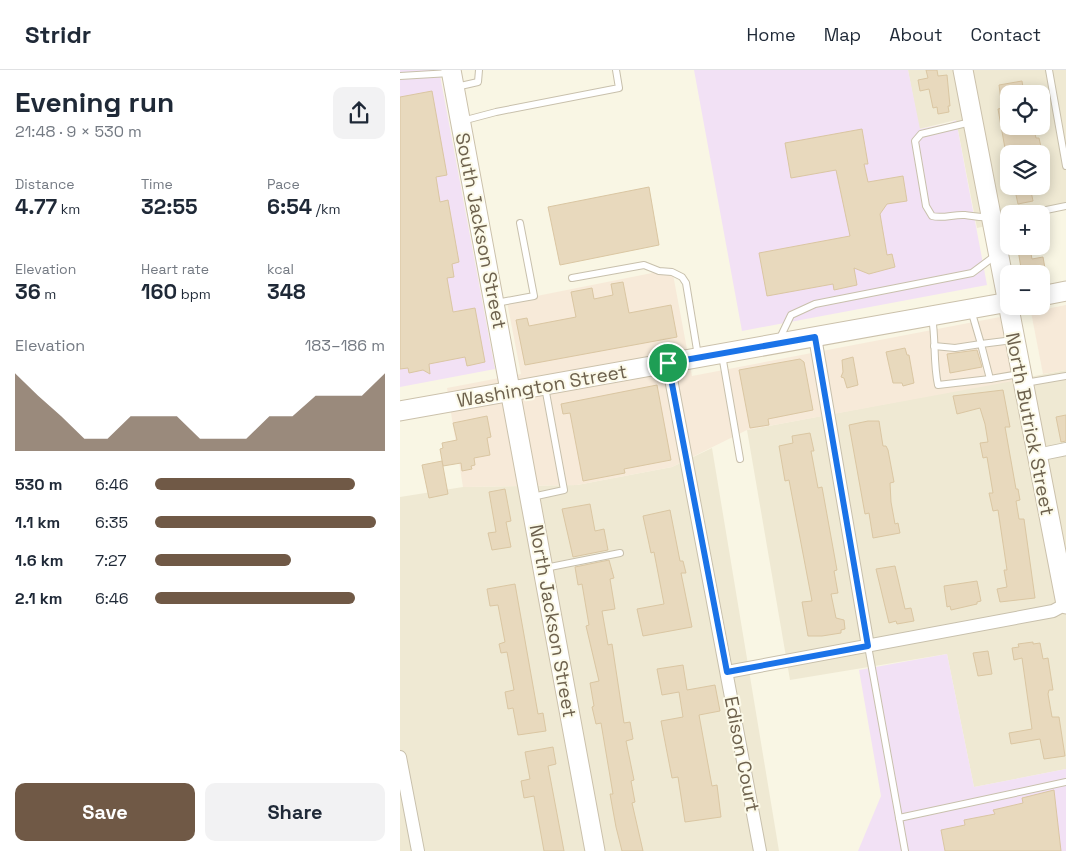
<!DOCTYPE html>
<html lang="en">
<head>
<meta charset="utf-8">
<style>
  body { margin:0; font-family:"Space Grotesk",sans-serif; background:#f2f2f3; color:#1f2937; height:100vh; display:flex; flex-direction:column; font-size:19px; white-space:nowrap }
  * { box-sizing:border-box; margin:0 }
  p { font-size:16px; color:#747a83 }
  .icon { flex:none; width:28px; height:28px; fill:none; stroke:currentColor; stroke-width:2; stroke-linecap:round; stroke-linejoin:round }
  .map { position:relative; flex:1; overflow:hidden }
  .details { display:flex; flex-direction:column; background:#fff; width:400px }
  .details>* { flex:none }
  .fabs { position:absolute; left:600px; top:15px; display:grid; gap:10px }
  .fabs a { display:grid; place-items:center; width:50px; height:50px; border-radius:10px; background:#fff; box-shadow:0 2px 12px #0003; font-size:25px }
  .pin { position:absolute; display:grid; place-items:center; width:42px; height:42px; color:#fff; margin:-21px; border:2px solid #fff; border-radius:50%; box-shadow:0 1px 5px #0007 }
  .round { display:grid; place-items:center; flex:none; width:52px; height:52px; border-radius:10px; background:#f2f2f3 }
  .summary { display:flex; align-items:center; justify-content:space-between; height:85px; padding:0 15px }
  h1 { font-size:28px; font-weight:800; line-height:38px }
  .metrics { display:grid; grid-template-columns:repeat(3,1fr); gap:8px; height:85px; padding:5px 15px }
  .metrics div { display:grid; align-content:center }
  .metrics b { font-size:21px; font-weight:800 }
  .metrics small { font-size:14px; font-weight:400 }
  .metrics p { font-size:14px }
  .chart { height:140px; padding:10px 15px }
  .chart p { display:flex; justify-content:space-between }
  .chart svg { width:100%; height:90px; margin-top:5px; fill:#705946; opacity:.7 }
  .action { display:flex; gap:10px; margin-top:auto; padding:10px 15px }
  .action a { flex:1; height:58px; border-radius:10px; background:#705946; color:#fff; font-size:20px; font-weight:800; line-height:58px; text-align:center }
  .action a+a { background:#f2f2f3; color:#1f2937 }
  ul { padding:0 15px; list-style:none; font-size:16px }
  li { display:grid; grid-template-columns:80px 60px 1fr; align-items:center; height:38px }
  li i { height:12px; border-radius:6px; background:#705946 }
  header { display:flex; align-items:center; gap:30px; box-sizing:border-box; height:70px; padding:0 25px; background:#fff; border-bottom:1px solid #e0e1e3 }
  header strong { font-size:24px }
  nav { display:flex; gap:28px; margin-inline-start:auto; font-size:18px }
  main { display:flex; flex:1; min-height:0 }
  .map>svg:first-child { display:block }
  .residential { fill:#efe9d3; fill-rule:evenodd }
  .commercial { fill:#f7ead9 }
  .education { fill:#f2e1f5 }
  .building { fill:#e8d9bd; stroke:#dac6a2 }
  .lines { fill:none; stroke-linecap:round; stroke-linejoin:round }
  .lane-casing { stroke:#c8c0ac; stroke-width:8 }
  .street-casing { stroke:#c8c0ac; stroke-width:14 }
  .secondary-casing { stroke:#cbc1ab; stroke-width:21 }
  .lane { stroke:#fff; stroke-width:6 }
  .street { stroke:#fff; stroke-width:12 }
  .secondary { stroke:#fff; stroke-width:19 }
  .route-casing { stroke:#fff; stroke-width:10 }
  .route { stroke:#1a73e8; stroke-width:6 }
  .labels { text-anchor:middle; dominant-baseline:central; stroke-width:4; stroke-linejoin:round; paint-order:stroke }
  .street-label { font-size:19px; fill:#6d614d; stroke:#fcfae9 }
</style>
</head>
<body>
<header>
<strong>Stridr</strong>
<nav><a>Home</a><a>Map</a><a>About</a><a>Contact</a></nav>
</header>
<main>
<section class="details">
<div class="summary"><div><h1>Evening run</h1><p>21:48 · 9 × 530 m</p></div><a class="round"><svg class="icon" aria-label="share" viewBox="0 0 24 24"><path d="M12 15V3M7 8l5-5 5 5M5 13v7h14v-7"/></svg></a></div>
<div class="metrics">
<div><p>Distance</p><b>4.77<small> km</small></b></div>
<div><p>Time</p><b>32:55</b></div>
<div><p>Pace</p><b>6:54<small> /km</small></b></div>
</div>
<div class="metrics">
<div><p>Elevation</p><b>36<small> m</small></b></div>
<div><p>Heart rate</p><b>160<small> bpm</small></b></div>
<div><p>kcal</p><b>348</b></div>
</div>
<div class="chart"><p><span>Elevation</span>183–186 m</p>
<svg viewBox="0 0 160 44" preserveAspectRatio="none"><path d="M0 44V6L10 17L20 27L30 38L40 38L50 27L60 27L70 27L80 38L90 38L100 38L110 27L120 27L130 17L140 17L150 17L160 6V44z"/></svg>
</div>
<ul>
<li><b>530 m</b>6:46<i style="width:87%"></i></li>
<li><b>1.1 km</b>6:35<i style="width:96%"></i></li>
<li><b>1.6 km</b>7:27<i style="width:59%"></i></li>
<li><b>2.1 km</b>6:46<i style="width:87%"></i></li>
</ul>
<div class="action"><a>Save</a><a>Share</a></div>
</section>
<div class="map">
<svg width="666" height="781" viewBox="0 0 666 781">
  <rect width="100%" height="100%" fill="#f9f6e4"/>
  <g class="residential">
    <path d="M508,0h158v137l-28,7h-29v7l-32,7 -21,-108 -37,9zM609,24h32v32h-32zM609,84h32v32h-32z"/>
    <polygon points="666,300 666,699 574,717 547,584 390,610 347,360"/>
    <polygon points="312,378 379,781 0,781 0,427 63,417 177,415 272,397"/>
  </g>
  <g class="commercial">
    <polygon points="272,199 292,306 600,247 613,311 347,360 272,397 177,415 63,417 47,318 121,304 107,232"/>
    <polygon points="666,235 666,300 643,304 631,242"/>
  </g>
  <g class="education">
    <polygon points="0,0 39,0 95,299 0,317"/>
    <polygon points="294,0 508,0 520,59 550,53 556,50 587,215 342,261"/>
    <polygon points="547,584 574,717 666,699 666,781 458,781 481,726 459,600"/>
  </g>
  <g class="building">
    <polygon points="526,0 537,0 538,6 547,5 550,36 548,36 549,42 538,44 537,37 533,38 529,19 520,21 518,10 528,8"/>
    <polygon points="622,11 624,24 609,24 609,56 629,56 631,64 635,64 636,68 639,68 641,77 631,79 632,84 606,84 598,39 602,38 599,15"/>
    <polygon points="32,21 47,105 36,107 40,132 48,130 59,192 52,194 54,207 47,208 53,242 75,238 85,292 67,296 65,287 29,294 30,304 23,300 9,303 8,298 0,299 0,27"/>
    <polygon points="462,59 468,94 464,94 468,112 503,106 507,131 487,134 480,144 487,185 492,184 495,197 469,204 454,198 457,215 434,220 433,214 367,226 359,183 450,166 436,100 391,108 385,73"/>
    <polygon points="614,116 630,116 633,131 618,134"/>
    <polygon points="249,117 259,175 160,195 148,137"/>
    <polygon points="630,178 632,189 643,187 646,204 622,204 618,180"/>
    <polygon points="223,212 229,243 271,235 277,267 125,295 116,250 127,248 129,256 176,247 171,222 192,218 194,229 213,225 211,214"/>
    <polygon points="505,278 507,285 509,285 514,313 503,316 502,313 493,313 486,282"/>
    <polygon points="577,280 582,297 550,303 547,284"/>
    <polygon points="453,287 458,315 447,318 444,308 441,307 443,302 442,290"/>
    <polygon points="400,289 404,292 413,340 368,349 369,355 350,358 339,300"/>
    <polygon points="257,315 271,390 224,399 225,403 183,411 170,343 163,344 161,334"/>
    <polygon points="603,320 610,357 605,357 616,419 618,419 620,430 616,431 619,449 624,449 635,528 600,532 597,519 607,517 604,500 607,500 598,440 593,441 589,423 593,423 587,387 583,388 580,373 588,372 585,354 580,338 557,344 553,326"/>
    <polygon points="666,345 666,371 661,372 656,347"/>
    <polygon points="87,346 91,367 87,368 90,385 74,388 75,395 71,396 72,399 62,401 61,393 43,396 40,379 43,378 42,373 57,370 53,353"/>
    <polygon points="468,351 479,351 483,376 486,376 488,380 494,412 490,413 491,432 495,454 498,453 500,463 473,468 469,443 465,444 449,355"/>
    <polygon points="410,363 414,381 411,381 418,418 422,417 437,500 434,501 438,523 431,524 436,548 444,550 445,559 441,560 441,563 422,566 408,566 402,532 412,531 389,410 385,411 379,376 393,373 392,366"/>
    <polygon points="42,391 48,424 29,428 22,395"/>
    <polygon points="105,419 111,451 106,452 111,477 92,480 88,463 96,462 89,422"/>
    <polygon points="190,434 195,461 204,459 208,480 173,487 162,439"/>
    <polygon points="270,440 280,491 283,491 286,503 281,503 292,557 243,566 237,539 264,534 254,482 251,483 243,446"/>
    <polygon points="209,490 214,508 210,509 215,539 202,541 208,575 212,574 224,653 230,652 233,669 226,671 234,710 231,711 235,732 232,733 243,781 222,781 216,757 210,724 213,724 201,653 196,654 192,637 194,636 190,613 199,611 186,556 189,555 182,514 178,515 175,497"/>
    <polygon points="495,496 505,539 511,538 514,551 497,554 496,551 489,553 476,499"/>
    <polygon points="577,511 581,531 577,532 577,534 551,540 550,536 547,537 544,516"/>
    <polygon points="115,514 138,644 143,643 146,661 118,665 113,638 108,639 105,622 114,620 107,582 101,583 99,574 105,572 98,535 90,536 87,519"/>
    <polygon points="633,572 633,574 640,573 643,589 648,588 653,620 649,620 648,624 652,647 659,647 665,686 644,689 640,669 611,674 609,663 632,659 622,588 614,590 612,578 619,577 618,574"/>
    <polygon points="588,581 592,604 578,606 573,583"/>
    <polygon points="283,595 287,620 315,615 320,641 299,645 312,716 317,715 321,747 285,752 278,707 272,708 261,651 283,647 279,622 262,625 257,599"/>
    <polygon points="153,677 156,694 148,696 164,781 144,781 134,726 124,728 121,711 130,709 125,682"/>
    <polygon points="654,720 661,781 545,781 541,760 565,755 564,750 595,744 593,740 623,733 622,728"/>
  </g>
  <g class="lines">
    <defs>
      <g id="lane">
        <polyline points="649,0 666,96"/>
        <polyline points="0,6 50,3"/>
        <polyline points="56,17 78,12 79,0"/>
        <polyline points="62,51 96,42 219,18 216,0"/>
        <path d="M571,52l-50,12 -6,7 11,65 6,10c11,3 22,-2 33,-1 9,1 15,3 25,2"/>
        <polyline points="627,144 666,136"/>
        <polyline points="595,150 609,147"/>
        <polyline points="172,208 244,195 259,201 272,202 282,207 286,213 298,286"/>
        <polyline points="96,233 134,226 120,153"/>
        <polyline points="571,240 581,274 613,270"/>
        <path d="M532,247c4,23 1,45 6,68l52,-6"/>
        <polyline points="379,270 391,245 415,234 572,203 596,185"/>
        <polyline points="534,276 555,278 581,274 590,309 619,304"/>
        <polyline points="322,285 340,389"/>
        <polyline points="625,313 666,306"/>
        <polyline points="132,427 164,420 145,317"/>
        <polyline points="145,498 220,483"/>
        <polyline points="468,576 505,781"/>
        <polyline points="499,748 666,712"/>
      </g>
      <g id="street">
        <polyline points="415,267 468,576"/>
        <polyline points="268,293 360,781"/>
        <polyline points="637,385 666,379"/>
        <polyline points="327,602 653,541 666,534"/>
        <polyline points="0,687 18,781"/>
      </g>
      <g id="secondary">
        <polyline points="51,0 195,781"/>
        <polyline points="563,0 666,534"/>
        <polyline points="641,226 666,221"/>
        <polyline points="0,341 609,232"/>
      </g>
    </defs>
    <use href="#lane" class="lane-casing"/>
    <use href="#street" class="street-casing"/>
    <use href="#secondary" class="secondary-casing"/>
    <use href="#lane" class="lane"/>
    <use href="#street" class="street"/>
    <use href="#secondary" class="secondary"/>
  </g>
  <g class="lines">
    <defs>
      <polygon id="route" points="415,267 468,576 327,602 268,293"/>
    </defs>
    <use href="#route" class="route-casing"/>
    <use href="#route" class="route"/>
  </g>
  <g class="labels">
    <g class="street-label">
      <text transform="translate(81 161) rotate(79)">South Jackson Street</text>
      <text transform="translate(142 316) rotate(-10)">Washington Street</text>
      <text transform="translate(630 354) rotate(79)">North Butrick Street</text>
      <text transform="translate(153 551) rotate(80)">North Jackson Street</text>
      <text transform="translate(342 684) rotate(79)">Edison Court</text>
    </g>
  </g>
</svg>
<div class="fabs">
<a><svg class="icon" aria-label="locate" viewBox="0 0 24 24"><circle cx="12" cy="12" r="6"/><path d="M12 2v4M12 18v4M2 12h4M18 12h4"/></svg></a>
<a><svg class="icon" aria-label="layers" viewBox="0 0 24 24"><path d="M12 4l9 5-9 5-9-5zM3 14l9 5 9-5"/></svg></a>
<a>+</a>
<a>−</a>
</div>
<div class="pin" style="left:268px;top:293px;background:#1e9e55"><svg class="icon" aria-label="arrive" viewBox="0 0 24 24"><path d="M6 21V4h12l-3 4 3 4H6"/></svg></div>
</div>
</main>
</body>
</html>
